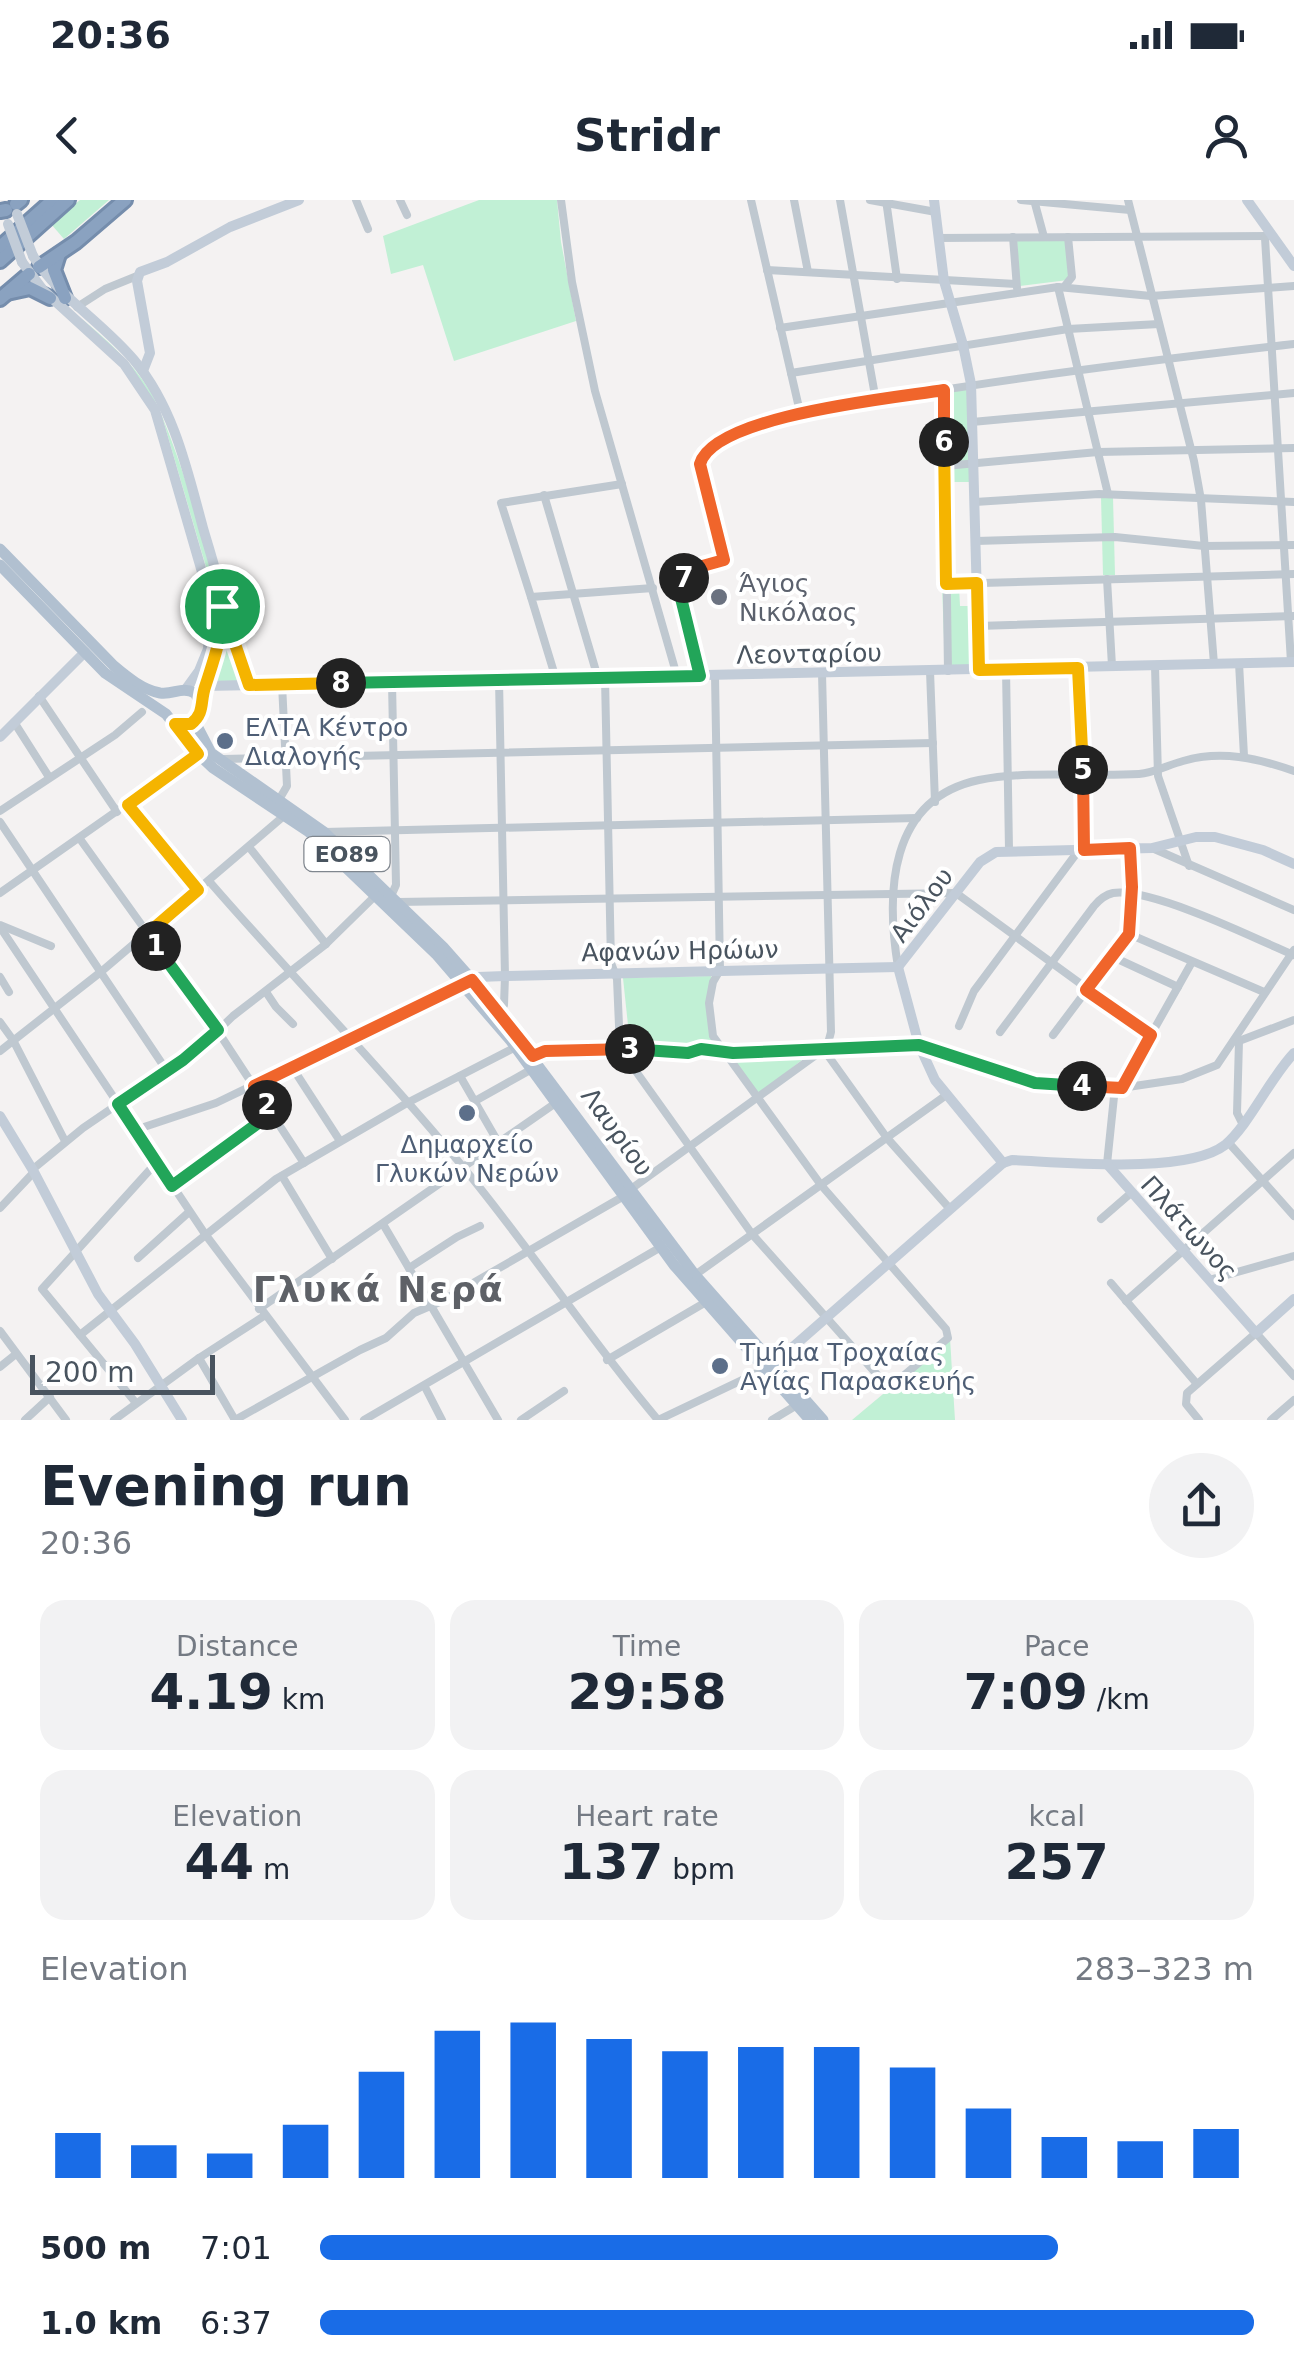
<!DOCTYPE html>
<html lang="en">
<head>
<meta charset="utf-8">
<style>
  body { margin:0; font-family:"DejaVu Sans",sans-serif; background:#f2f2f3; color:#1f2937; height:100vh; display:flex; flex-direction:column; font-size:38px; white-space:nowrap }
  * { box-sizing:border-box; margin:0 }
  p { font-size:32px; color:#747a83 }
  .icon { flex:none; width:55px; height:55px; fill:none; stroke:currentColor; stroke-width:2; stroke-linecap:round; stroke-linejoin:round }
  .map { position:relative; height:1220px; overflow:hidden }
  .side { display:flex; flex-direction:column; background:#fff; flex:1 }
  .side>* { flex:none }
  .scale { position:absolute; left:30px; bottom:25px; width:185px; box-sizing:border-box; padding-left:10px; border:5px solid #49545f; border-top:0; font-size:28px; line-height:35px; white-space:nowrap; color:#49545f; -webkit-text-stroke:8px #fff; paint-order:stroke }
  .pin { position:absolute; display:grid; place-items:center; width:85px; height:85px; color:#fff; margin:-42px; border:5px solid #fff; border-radius:50%; box-shadow:0 2px 10px #0007 }
  .km { position:absolute; width:50px; height:50px; margin:-25px; border-radius:50%; background:#222; color:#fff; font-size:28px; line-height:50px; text-align:center }
  .round { display:grid; place-items:center; flex:none; width:105px; height:105px; border-radius:52px; background:#f2f2f3 }
  .head { display:flex; align-items:center; justify-content:space-between; height:170px; padding:0 40px }
  h1 { font-size:55px; font-weight:600; line-height:75px }
  .figures { display:grid; grid-template-columns:repeat(3,1fr); gap:15px; height:170px; padding:10px 40px }
  .figures div { display:grid; align-content:center; border-radius:25px; background:#f2f2f3; text-align:center }
  .figures b { font-size:50px; font-weight:600 }
  .figures small { font-size:28px; font-weight:400 }
  .figures p { font-size:28px }
  .chart { height:280px; padding:20px 40px }
  .chart p { display:flex; justify-content:space-between }
  .chart svg { width:100%; height:180px; margin-top:10px; stroke:#196ce7; stroke-width:6 }
  ul { padding:0 40px; list-style:none; font-size:32px }
  li { display:grid; grid-template-columns:160px 120px 1fr; align-items:center; height:75px }
  li i { height:25px; border-radius:12px; background:#196ce7 }
  .status { display:flex; justify-content:space-between; align-items:center; height:70px; padding:0 50px; background:#fff; direction:ltr }
  .status svg { height:28px; fill:currentColor }
  header { display:flex; justify-content:space-between; align-items:center; height:130px; padding:0 40px; background:#fff; font-size:45px; font-weight:600 }
  .map>svg:first-child { display:block }
  .green { fill:#c1f0d5 }
  .lines { fill:none; stroke-linecap:round; stroke-linejoin:round }
  .highway-casing { stroke:#758dac; stroke-width:18 }
  .street { stroke:#bfc8d0; stroke-width:8 }
  .secondary { stroke:#c2ccd8; stroke-width:10 }
  .primary { stroke:#b1c0d0; stroke-width:11 }
  .highway { stroke:#8aa2c0; stroke-width:12 }
  .secondary-bridge { stroke:#c2ccd8; stroke-width:10 }
  .split-1-casing { stroke:#fff; stroke-width:20 }
  .split-2-casing { stroke:#fff; stroke-width:20 }
  .split-3-casing { stroke:#fff; stroke-width:20 }
  .split-4-casing { stroke:#fff; stroke-width:20 }
  .split-5-casing { stroke:#fff; stroke-width:20 }
  .split-6-casing { stroke:#fff; stroke-width:20 }
  .split-7-casing { stroke:#fff; stroke-width:20 }
  .split-8-casing { stroke:#fff; stroke-width:20 }
  .split-9-casing { stroke:#fff; stroke-width:20 }
  .split-1 { stroke:#f5b400; stroke-width:12 }
  .split-2 { stroke:#22a559; stroke-width:12 }
  .split-3 { stroke:#f0652b; stroke-width:12 }
  .split-4 { stroke:#22a559; stroke-width:12 }
  .split-5 { stroke:#f0652b; stroke-width:12 }
  .split-6 { stroke:#f5b400; stroke-width:12 }
  .split-7 { stroke:#f0652b; stroke-width:12 }
  .split-8 { stroke:#22a559; stroke-width:12 }
  .split-9 { stroke:#f5b400; stroke-width:12 }
  .worship-dot { fill:#6b7280; stroke:#fff; stroke-width:4 }
  .service-dot { fill:#5c6f8a; stroke:#fff; stroke-width:4 }
  .labels { text-anchor:middle; dominant-baseline:central; stroke-width:8; stroke-linejoin:round; paint-order:stroke }
  .shield { fill:#fff; stroke:#80878f; stroke-width:2.5 }
  .shield-label { font-size:22px; font-weight:bold; fill:#49545f }
  .worship-label { font-size:25px; fill:#5b616d; stroke:#fff; text-anchor:start }
  .street-label { font-size:25px; fill:#49545f; stroke:#fff }
  .service-label { font-size:25px; fill:#4e5e75; stroke:#fff; text-anchor:start }
  .district-label { font-size:35px; font-weight:bold; letter-spacing:2.5px; fill:#5e6167; stroke:#fff }
</style>
</head>
<body>
<div class="status"><b>20:36</b><svg viewBox="0 0 49 12"><path d="M0 12V9h3v3zM5 12V6h3v6zM10 12V3h3v9zM15 12V0h3v12zM26 1h20v11H26zM47 4h2v5h-2z"/></svg></div>
<header><svg class="icon" aria-label="back" viewBox="0 0 24 24"><path d="M15 5l-7 7 7 7"/></svg>Stridr<svg class="icon" aria-label="person" viewBox="0 0 24 24"><circle cx="12" cy="8" r="4"/><path d="M4 21q1-7 8-7t8 7"/></svg></header>
<div class="map">
<svg width="1294" height="1220" viewBox="0 0 1294 1220">
  <rect width="100%" height="100%" fill="#f4f2f2"/>
  <g class="green">
    <polygon points="80,0 109,0 64,39 51,24"/>
    <polygon points="479,0 557,0 561,42 576,121 454,161 423,65 391,74 383,36"/>
    <polygon points="1017,41 1068,41 1068,80 1020,86"/>
    <path d="M82,119c26,22 50,43 68,72 21,35 78,208 65,241l-4,-48 -47,-161 -4,-9z"/>
    <polygon points="968,189 971,282 949,282 947,193"/>
    <polygon points="1101,297 1113,297 1115,375 1103,375"/>
    <polygon points="942,386 959,386 960,406 972,406 973,466 945,465"/>
    <polygon points="224,442 231,444 242,481 213,481"/>
    <polygon points="711,776 712,843 630,844 623,778"/>
    <polygon points="727,851 812,852 758,895"/>
    <polygon points="950,1138 955,1220 852,1220"/>
  </g>
  <g class="lines">
    <defs>
      <g id="highway">
        <polyline points="16,4 21,0"/>
        <polyline points="0,11 6,10"/>
        <polyline points="0,47 53,0"/>
        <polyline points="59,54 54,70 65,98"/>
        <polyline points="0,61 68,0"/>
        <polyline points="39,67 76,42 125,0"/>
        <polyline points="7,93 30,88 50,98"/>
        <polyline points="0,99 29,74"/>
      </g>
    </defs>
    <use href="#highway" class="highway-casing"/>
    <g class="street">
      <polyline points="356,0 368,29"/>
      <polyline points="400,0 407,15"/>
      <polyline points="561,0 572,82 595,191 677,476"/>
      <polyline points="751,0 800,212"/>
      <polyline points="794,0 808,72"/>
      <polyline points="840,0 876,201"/>
      <polyline points="870,0 936,12"/>
      <polyline points="886,0 897,79"/>
      <polyline points="1021,0 1130,10"/>
      <polyline points="1034,0 1044,37"/>
      <polyline points="1128,0 1194,261 1201,300 1214,464"/>
      <polyline points="1013,37 1017,88"/>
      <polyline points="938,38 1268,36"/>
      <polyline points="1265,38 1291,462"/>
      <polyline points="767,70 1016,84"/>
      <polyline points="1058,87 1108,294"/>
      <polyline points="1064,87 1072,77 1068,37"/>
      <polyline points="77,107 105,89 137,76"/>
      <polyline points="780,128 1058,87 1151,96 1294,86"/>
      <polyline points="791,173 1068,129 1159,124"/>
      <polyline points="944,190 948,471"/>
      <polyline points="972,222 1294,193"/>
      <polyline points="945,266 1098,252 1294,248"/>
      <polyline points="544,295 598,478"/>
      <polyline points="975,302 1099,294 1294,302"/>
      <polyline points="976,341 1115,337 1204,346 1294,345"/>
      <polyline points="1107,379 1112,466"/>
      <polyline points="946,384 1294,374"/>
      <polyline points="531,397 501,303 622,284"/>
      <polyline points="978,426 1294,416"/>
      <polyline points="1239,463 1244,556"/>
      <polyline points="1155,466 1158,576 1189,666"/>
      <polyline points="1078,468 1084,650"/>
      <polyline points="1006,469 1009,650"/>
      <polyline points="930,471 935,602"/>
      <polyline points="822,473 831,832 827,847"/>
      <path d="M700,476c-8,-32 -29,-75 -12,-105l36,-11 -24,-92c3,-25 36,-37 57,-44 45,-16 94,-19 142,-27 131,-22 263,-38 395,-53"/>
      <polyline points="605,478 611,763 617,779 620,849 752,1034 889,1188 948,1138 946,1129 821,985 713,836 709,803 713,782 720,770 715,475"/>
      <polyline points="556,479 531,397 653,388"/>
      <polyline points="499,480 505,776 504,805 500,812"/>
      <polyline points="39,496 117,612"/>
      <polyline points="14,522 49,577"/>
      <polyline points="223,559 933,543"/>
      <polyline points="280,598 287,586 282,484"/>
      <polyline points="127,605 198,690"/>
      <polyline points="0,611 115,535 142,512"/>
      <polyline points="0,622 167,871"/>
      <polyline points="324,632 917,618"/>
      <polyline points="80,639 217,830 304,963"/>
      <polyline points="249,647 326,744"/>
      <polyline points="1152,648 1294,710"/>
      <path d="M209,681c83,96 173,187 254,286 68,82 126,172 195,253"/>
      <polyline points="0,693 198,554"/>
      <polyline points="391,696 396,685 392,482"/>
      <polyline points="397,702 956,693 1151,835"/>
      <polyline points="0,725 51,746"/>
      <polyline points="0,727 205,1034 345,1220"/>
      <polyline points="1129,734 1264,792"/>
      <polyline points="1111,756 1178,787"/>
      <path d="M898,767c-12,-73 -10,-168 81,-187 52,-10 108,-3 160,-6 15,-1 29,-9 44,-13 38,-11 74,-3 111,10"/>
      <polyline points="0,777 9,792"/>
      <polyline points="266,792 276,807 293,824"/>
      <polyline points="0,822 13,840 65,941"/>
      <polyline points="959,826 974,791 1079,650"/>
      <path d="M1000,832l94,-126c5,-6 10,-11 19,-13 37,-6 142,45 180,62"/>
      <polyline points="1053,835 1129,734 1133,687 1130,648"/>
      <polyline points="1236,839 1239,841 1294,820"/>
      <polyline points="1239,841 1237,913 1242,923"/>
      <polyline points="824,850 887,938 950,1009"/>
      <polyline points="0,851 102,771 285,615"/>
      <polyline points="533,855 545,851 620,849 689,853 701,849 733,853 919,845 1039,884 1121,888 1182,879 1217,865 1294,750"/>
      <polyline points="292,867 340,941"/>
      <polyline points="460,876 498,942"/>
      <polyline points="1121,888 1192,762"/>
      <polyline points="475,901 532,869"/>
      <polyline points="135,930 216,903 463,784"/>
      <polyline points="1228,942 1294,1016"/>
      <polyline points="1107,964 1115,887"/>
      <polyline points="33,969 83,928 200,848 233,816 326,744 376,695"/>
      <polyline points="282,976 332,1059"/>
      <polyline points="172,986 271,913"/>
      <polyline points="631,989 827,847"/>
      <polyline points="0,1008 34,972"/>
      <polyline points="1101,1019 1131,993"/>
      <polyline points="383,1024 498,1220"/>
      <polyline points="138,1058 189,1012"/>
      <polyline points="409,1068 457,1037 480,1026"/>
      <polyline points="695,1075 945,896"/>
      <polyline points="1209,1080 1294,1056"/>
      <polyline points="1111,1083 1197,1184"/>
      <polyline points="1126,1101 1294,953"/>
      <polyline points="259,1109 560,900"/>
      <polyline points="0,1131 66,1220"/>
      <polyline points="80,1135 276,979 407,903 516,847"/>
      <polyline points="199,1158 235,1220"/>
      <polyline points="607,1160 706,1102"/>
      <polyline points="0,1167 16,1154"/>
      <polyline points="425,1187 442,1220"/>
      <polyline points="136,1203 42,1089 156,963"/>
      <polyline points="25,1220 50,1197"/>
      <polyline points="114,1220 199,1158 264,1116"/>
      <polyline points="235,1220 360,1150 386,1138 414,1113 442,1101 624,996"/>
      <polyline points="364,1220 661,1047"/>
      <polyline points="521,1220 564,1191"/>
      <polyline points="658,1220 765,1169"/>
      <polyline points="772,1220 797,1205"/>
      <polyline points="1199,1220 1186,1204 1187,1193 1256,1133 1294,1176"/>
      <polyline points="1271,1220 1294,1200"/>
    </g>
    <g class="secondary">
      <polyline points="934,0 944,81 963,145 971,184 979,470"/>
      <polyline points="1247,0 1294,66"/>
      <path d="M33,56c27,42 69,66 101,104 40,48 53,109 69,168 9,31 21,64 20,97 -2,28 -19,53 -21,81"/>
      <polyline points="22,62 43,90 124,164 155,210 211,403 208,449 199,471 186,489"/>
      <polyline points="143,171 150,153 137,81 140,72 167,62 230,27 299,0"/>
      <polyline points="226,416 249,485"/>
      <polyline points="205,486 1294,462"/>
      <polyline points="0,537 85,452"/>
      <polyline points="898,767 980,662 996,652 1152,648 1196,637 1215,637 1263,650 1294,664"/>
      <polyline points="898,767 919,845 935,880 1003,963"/>
      <polyline points="466,783 478,777 505,776 898,767"/>
      <polyline points="0,916 34,972 98,1094 135,1144 182,1220"/>
      <path d="M1003,963l9,-3c49,2 174,15 213,-15 24,-20 45,-67 69,-92"/>
      <polyline points="1107,964 1256,1133 1294,1099"/>
      <polyline points="770,1167 1003,963"/>
    </g>
    <g class="primary">
      <path d="M0,349l114,117c13,11 29,24 46,27 14,2 21,-7 35,0l7,13 -5,20 14,27 113,79 119,115 38,43 214,285 128,145"/>
      <polyline points="0,365 105,473 166,514 193,549 213,568 309,632 436,754 511,841 674,1065 810,1220"/>
    </g>
    <use href="#highway" class="highway"/>
    <g class="secondary-bridge">
      <polyline points="17,14 33,56"/>
      <polyline points="8,24 22,62"/>
    </g>
  </g>
  <g class="lines">
    <defs>
      <path id="split-1" d="M156,746l-9,-12 51,-44 -70,-85 70,-51 -23,-30h16c14,-11 9,-22 14,-37 9,-28 18,-51 17,-81"/>
      <polyline id="split-2" points="156,746 218,830 183,860 118,904 172,986 272,913 267,905"/>
      <polyline id="split-3" points="267,905 254,886 472,780 533,856 545,851 630,849"/>
      <polyline id="split-4" points="630,849 688,853 701,849 733,853 919,845 1035,883 1082,886"/>
      <polyline id="split-5" points="1082,886 1122,888 1151,835 1086,790 1129,734 1132,687 1130,648 1084,650 1083,570"/>
      <polyline id="split-6" points="944,242 946,384 977,383 979,470 1078,468 1083,570"/>
      <path id="split-7" d="M684,378l4,-8 36,-10 -24,-96c14,-49 195,-66 244,-74v52"/>
      <polyline id="split-8" points="341,483 700,476 681,398 684,378"/>
      <polyline id="split-9" points="222,406 249,485 341,483"/>
    </defs>
    <use href="#split-1" class="split-1-casing"/>
    <use href="#split-2" class="split-2-casing"/>
    <use href="#split-3" class="split-3-casing"/>
    <use href="#split-4" class="split-4-casing"/>
    <use href="#split-5" class="split-5-casing"/>
    <use href="#split-6" class="split-6-casing"/>
    <use href="#split-7" class="split-7-casing"/>
    <use href="#split-8" class="split-8-casing"/>
    <use href="#split-9" class="split-9-casing"/>
    <use href="#split-1" class="split-1"/>
    <use href="#split-2" class="split-2"/>
    <use href="#split-3" class="split-3"/>
    <use href="#split-4" class="split-4"/>
    <use href="#split-5" class="split-5"/>
    <use href="#split-6" class="split-6"/>
    <use href="#split-7" class="split-7"/>
    <use href="#split-8" class="split-8"/>
    <use href="#split-9" class="split-9"/>
  </g>
  <circle class="worship-dot" cx="719" cy="397" r="10"/>
  <g class="service-dot">
    <circle cx="225" cy="541" r="10"/>
    <circle cx="467" cy="913" r="10"/>
    <circle cx="720" cy="1166" r="10"/>
  </g>
  <g class="labels">
    <rect class="shield" x="304.5" y="637" width="85" height="34" rx="8"/>
    <g class="shield-label">
      <text x="347" y="654">ΕΟ89</text>
    </g>
    <g class="worship-label">
      <text x="739" y="383">Άγιος<tspan x="739" dy="29">Νικόλαος</tspan></text>
    </g>
    <g class="street-label">
      <text transform="translate(809 454) rotate(-1)">Λεονταρίου</text>
      <text transform="translate(922 705) rotate(-53)">Αιόλου</text>
      <text transform="translate(680 751) rotate(-1)">Αφανών Ηρώων</text>
      <text transform="translate(617 932) rotate(54)">Λαυρίου</text>
      <text transform="translate(1189 1028) rotate(48)">Πλάτωνος</text>
    </g>
    <g class="service-label">
      <text x="245" y="527">ΕΛΤΑ Κέντρο<tspan x="245" dy="29">Διαλογής</tspan></text>
      <text x="467" y="944" text-anchor="middle">Δημαρχείο<tspan x="467" dy="29">Γλυκών Νερών</tspan></text>
      <text x="740" y="1152">Τμήμα Τροχαίας<tspan x="740" dy="29">Αγίας Παρασκευής</tspan></text>
    </g>
    <g class="district-label">
      <text x="379" y="1090">Γλυκά Νερά</text>
    </g>
  </g>
</svg>
<div class="scale">200 m</div>
<div class="pin" style="left:222px;top:406px;background:#1e9e55"><svg class="icon" aria-label="arrive" viewBox="0 0 24 24"><path d="M6 21V4h12l-3 4 3 4H6"/></svg></div>
<b class="km" style="left:156px;top:746px">1</b>
<b class="km" style="left:267px;top:905px">2</b>
<b class="km" style="left:630px;top:849px">3</b>
<b class="km" style="left:1082px;top:886px">4</b>
<b class="km" style="left:1083px;top:570px">5</b>
<b class="km" style="left:944px;top:242px">6</b>
<b class="km" style="left:684px;top:378px">7</b>
<b class="km" style="left:341px;top:483px">8</b>
</div>
<section class="side">
<div class="head"><div><h1>Evening run</h1><p>20:36</p></div><a class="round"><svg class="icon" aria-label="share" viewBox="0 0 24 24"><path d="M12 15V3M7 8l5-5 5 5M5 13v7h14v-7"/></svg></a></div>
<div class="figures">
<div><p>Distance</p><b>4.19<small> km</small></b></div>
<div><p>Time</p><b>29:58</b></div>
<div><p>Pace</p><b>7:09<small> /km</small></b></div>
</div>
<div class="figures">
<div><p>Elevation</p><b>44<small> m</small></b></div>
<div><p>Heart rate</p><b>137<small> bpm</small></b></div>
<div><p>kcal</p><b>257</b></div>
</div>
<div class="chart"><p><span>Elevation</span>283–323 m</p>
<svg viewBox="0 0 160 44" preserveAspectRatio="none"><path d="M5 44V33M15 44V36M25 44V38M35 44V31M45 44V18M55 44V8M65 44V6M75 44V10M85 44V13M95 44V12M105 44V12M115 44V17M125 44V27M135 44V34M145 44V35M155 44V32"/></svg>
</div>
<ul>
<li><b>500 m</b>7:01<i style="width:79%"></i></li>
<li><b>1.0 km</b>6:37<i style="width:100%"></i></li>
</ul>
</section>
</body>
</html>
